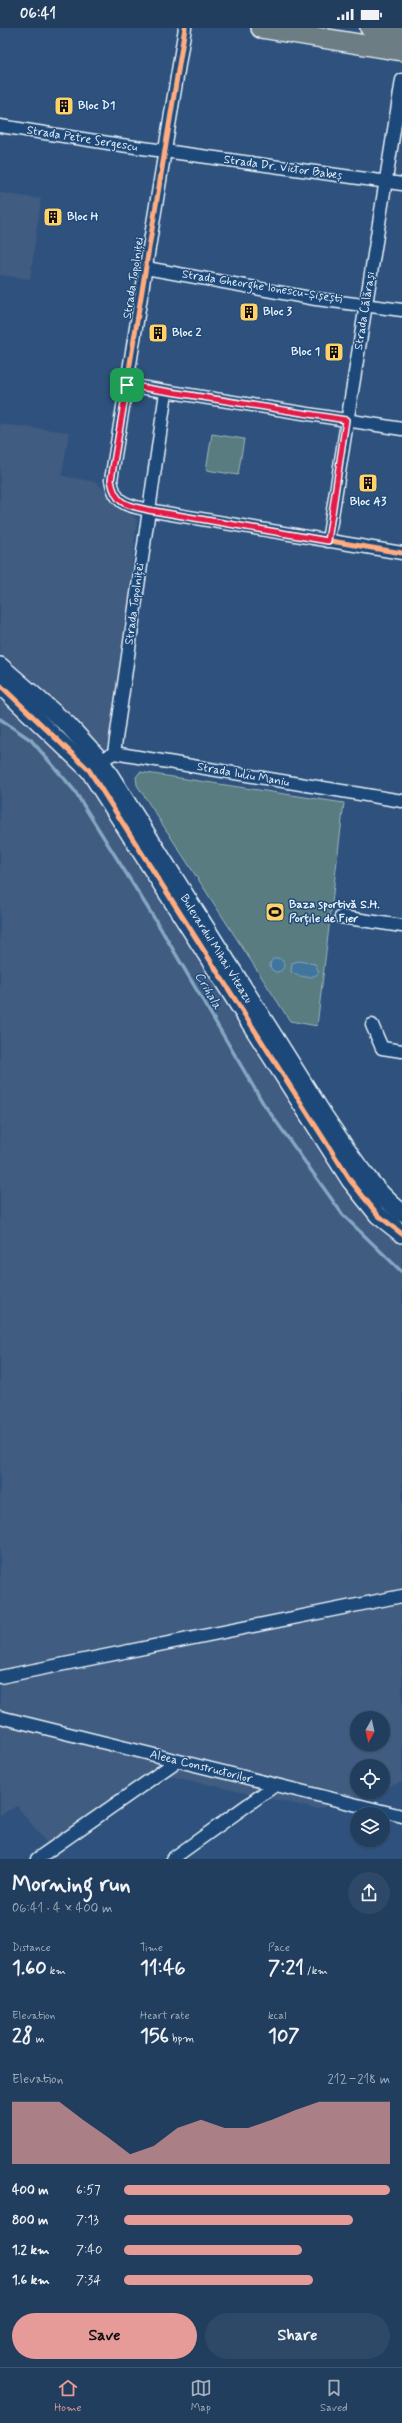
<!DOCTYPE html>
<html lang="en">
<head>
<meta charset="utf-8">
<style>
  body { margin:0; font-family:Mynerve,sans-serif; background:#2e4967; color:#f1f3f6; height:100vh; display:flex; flex-direction:column; font-size:15px; white-space:nowrap }
  * { box-sizing:border-box; margin:0 }
  p { font-size:13px; color:#a2aebc }
  .icon { flex:none; width:22px; height:22px; fill:none; stroke:currentColor; stroke-width:2; stroke-linecap:round; stroke-linejoin:round }
  .map { position:relative; height:1831px; overflow:hidden }
  .side { display:flex; flex-direction:column; background:#223e5e; flex:1 }
  .side>* { flex:none }
  .needle { width:26px; rotate:188deg }
  .fabs { position:absolute; left:350px; top:1683px; display:grid; gap:8px }
  .fabs a { display:grid; place-items:center; width:40px; height:40px; border-radius:50%; background:#223e5e; box-shadow:0 1px 3px #0004,0 0 0 1px #3f5773; font-size:20px }
  .pin { position:absolute; display:grid; place-items:center; width:34px; height:34px; color:#fff; margin:-17px; border-radius:8px; box-shadow:0 2px 6px #0006 }
  .round { display:grid; place-items:center; flex:none; width:42px; height:42px; border-radius:21px; background:#2e4967 }
  .headline { display:flex; align-items:center; justify-content:space-between; height:68px; padding:0 12px }
  h1 { font-size:22px; font-weight:700; line-height:30px }
  .figures { display:grid; grid-template-columns:repeat(3,1fr); gap:6px; height:68px; padding:4px 12px }
  .figures div { display:grid; align-content:center }
  .figures b { font-size:20px; font-weight:700 }
  .figures small { font-size:11px; font-weight:400 }
  .figures p { font-size:11px }
  .chart { height:112px; padding:8px 12px }
  .chart p { display:flex; justify-content:space-between }
  .chart svg { width:100%; height:72px; margin-top:4px; fill:#e69b98; opacity:.7 }
  .button { display:flex; gap:8px; margin-top:auto; padding:8px 12px }
  .button a { flex:1; height:46px; border-radius:24px; background:#e69b98; color:#111; font-size:16px; font-weight:700; line-height:46px; text-align:center }
  .button a+a { background:#2e4967; color:#f1f3f6 }
  ul { padding:0 12px; list-style:none; font-size:13px }
  li { display:grid; grid-template-columns:64px 48px 1fr; align-items:center; height:30px }
  li i { height:10px; border-radius:5px; background:#e69b98 }
  .status { display:flex; justify-content:space-between; align-items:center; height:28px; padding:0 20px; background:#223e5e; direction:ltr }
  .status svg { height:11px; fill:currentColor }
  .dock { display:flex; justify-content:space-around; align-items:center; height:56px; border-top:1px solid #3f5773; background:#223e5e; font-size:11px; color:#a2aebc }
  .dock a { display:grid; justify-items:center; gap:2px }
  .dock .active { color:#e69b98 }
  .map>svg:first-child { display:block }
  .built { fill:#405b81; fill-rule:evenodd }
  .green { fill:#587b80; stroke:#a0b6bc }
  .water { fill:#41759e; stroke:#84a7c2 }
  .lines { fill:none; stroke-linecap:round; stroke-linejoin:round }
  .stream { stroke:#84a7c2; stroke-width:3.5 }
  .street-casing { stroke:#e8f1f8; stroke-width:15 }
  .secondary-casing { stroke:#e8f1f8; stroke-width:20 }
  .primary-casing { stroke:#e8f1f8; stroke-width:22 }
  .street { stroke:#1f4a7a; stroke-width:12 }
  .secondary { stroke:#1f4a7a; stroke-width:17 }
  .primary { stroke:#6c7e84; stroke-width:19 }
  .cycleway-casing { stroke:#1f4a7a; stroke-width:8 }
  .cycleway { stroke:#ffac80; stroke-width:5 }
  .route-casing { stroke:#fff; stroke-width:8 }
  .route { stroke:#e11d48; stroke-width:5 }
  .labels { text-anchor:middle; dominant-baseline:central; stroke-width:3; stroke-linejoin:round; paint-order:stroke }
  .poi-label { font-size:12px; font-weight:bold; fill:#e8f1f8; stroke:#1f4a7a; text-anchor:start }
  .street-label { font-size:12px; fill:#e8f1f8; stroke:#1f4a7a }
  .water-label { font-size:13px; font-style:italic; fill:#cfdeea; stroke:#1f4a7a }
</style>
</head>
<body>
<div class="status"><b>06:41</b><svg viewBox="0 0 49 12"><path d="M0 12V9h3v3zM5 12V6h3v6zM10 12V3h3v9zM15 12V0h3v12zM26 1h20v11H26zM47 4h2v5h-2z"/></svg></div>
<div class="map">
<svg width="402" height="1831" viewBox="0 0 402 1831">
  <rect width="100%" height="100%" fill="#2e527d"/>
  <filter id="ink" filterUnits="userSpaceOnUse"><feTurbulence type="fractalNoise" baseFrequency=".025" numOctaves="2"/><feDisplacementMap in="SourceGraphic" scale="8" xChannelSelector="R" yChannelSelector="G"/><feConvolveMatrix kernelMatrix="1 2 1 2 8 2 1 2 1" color-interpolation-filters="sRGB"/></filter>
  <g filter="url(#ink)">
    <g class="built">
      <polygon points="0,165 41,171 30,251 0,247"/>
      <path d="M0,396l69,8 -7,44 34,6 41,38 -25,239 193,330 97,138v555l-19,6v-22h-26v26h14l-54,17 -165,-37 -103,74 -32,-40 -17,9zM357,1690h26v26h-26z"/>
    </g>
    <g class="green">
      <polygon points="212,406 244,411 238,447 206,442"/>
      <polygon points="140,744 344,775 317,998 290,993 137,757 136,749"/>
    </g>
    <g class="water">
      <circle cx="277" cy="937" r="7"/>
      <path d="M298,933l17,3 4,8c-5,8 -21,5 -28,0l1,-9z"/>
    </g>
    <g class="lines">
      <polyline class="stream" points="0,691 31,712 74,762 161,901 263,1075 343,1187 402,1244"/>
      <defs>
        <g id="street">
          <path d="M185,0l-74,452c4,24 15,25 37,30l254,43"/>
          <polyline points="0,98 121,117 402,156"/>
          <polyline points="146,240 316,271 402,282"/>
          <polyline points="127,357 402,401"/>
          <polyline points="328,513 402,52"/>
          <polyline points="114,725 166,364"/>
          <polyline points="107,729 114,725 402,773"/>
          <polyline points="341,889 402,898"/>
          <polyline points="372,997 382,1020 402,1023"/>
          <polyline points="0,1649 402,1568"/>
          <polyline points="0,1689 402,1788"/>
          <polyline points="37,1831 177,1733"/>
          <polyline points="172,1831 274,1758"/>
        </g>
        <g id="secondary">
          <path d="M0,638l68,59 32,35 224,356c23,34 45,71 78,97"/>
          <polyline points="0,657 89,742 350,1152 378,1187 402,1206"/>
        </g>
        <g id="primary">
          <polyline points="261,0 402,23"/>
          <polyline points="370,0 402,5"/>
        </g>
      </defs>
      <use href="#street" class="street-casing"/>
      <use href="#secondary" class="secondary-casing"/>
      <use href="#primary" class="primary-casing"/>
      <use href="#street" class="street"/>
      <use href="#secondary" class="secondary"/>
      <use href="#primary" class="primary"/>
      <defs>
        <g id="cycleway">
          <path d="M185,0l-74,452c4,24 15,25 37,30l254,43"/>
          <polyline points="0,657 89,742 350,1152 378,1187 402,1206"/>
        </g>
      </defs>
      <use href="#cycleway" class="cycleway-casing"/>
      <use href="#cycleway" class="cycleway"/>
    </g>
  </g>
  <g class="lines" filter="url(#ink)">
    <defs>
      <path id="route" d="M127,357l219,35 -18,121 -180,-31c-22,-5 -33,-6 -37,-30z"/>
    </defs>
    <use href="#route" class="route-casing"/>
    <use href="#route" class="route"/>
  </g>
  <defs>
    <symbol id="building-square" viewBox="-11 -11 22 22"><rect x="-9" y="-9" width="18" height="18" rx="4" fill="#ffd166" stroke="#1f4a7a"/><path d="M-4-6H4V6H1V3H-1V6H-4ZM-2.5-4.3h1.7v1.8h-1.7ZM.8-4.3h1.7v1.8H.8ZM-2.5-1h1.7V.8h-1.7ZM.8-1h1.7V.8H.8Z" fill="#111"/></symbol>
    <symbol id="stadium-square" viewBox="-11 -11 22 22"><rect x="-9" y="-9" width="18" height="18" rx="4" fill="#ffd166" stroke="#1f4a7a"/><path d="M0-5a6.5 5 0 1 0 0 10a6.5 5 0 1 0 0-10ZM-3.5-1.8h7v3.6h-7Z" fill="#111"/></symbol>
  </defs>
  <g fill-rule="evenodd">
    <use href="#building-square" x="53" y="67" width="22" height="22"/>
    <use href="#building-square" x="42" y="178" width="22" height="22"/>
    <use href="#building-square" x="238" y="273" width="22" height="22"/>
    <use href="#building-square" x="147" y="294" width="22" height="22"/>
    <use href="#building-square" x="323" y="313" width="22" height="22"/>
    <use href="#building-square" x="357" y="444" width="22" height="22"/>
    <use href="#stadium-square" x="264" y="873" width="22" height="22"/>
  </g>
  <g class="labels">
    <g class="poi-label">
      <text x="78" y="78">Bloc D1</text>
      <text x="67" y="189">Bloc H</text>
      <text x="263" y="284">Bloc 3</text>
      <text x="172" y="305">Bloc 2</text>
      <text x="320" y="324" text-anchor="end">Bloc 1</text>
      <text x="368" y="474" text-anchor="middle">Bloc A3</text>
      <text x="289" y="877">Baza sportivă S.H.<tspan x="289" dy="14">Porțile de Fier</tspan></text>
    </g>
    <g class="street-label">
      <text transform="translate(82 111) rotate(9)">Strada Petre Sergescu</text>
      <text transform="translate(283 140) rotate(8)">Strada Dr. Victor Babeș</text>
      <text transform="translate(134 250) rotate(-81)">Strada Topolniței</text>
      <text transform="translate(262 259) rotate(9)">Strada Gheorghe Ionescu-Șișești</text>
      <text transform="translate(365 283) rotate(-81)">Strada Călărași</text>
      <text transform="translate(135 576) rotate(-82)">Strada Topolniței</text>
      <text transform="translate(243 747) rotate(10)">Strada Iuliu Maniu</text>
      <text transform="translate(216 921) rotate(58)">Bulevardul Mihai Viteazu</text>
      <text transform="translate(201 1739) rotate(14)">Aleea Constructorilor</text>
    </g>
    <g class="water-label">
      <text transform="translate(208 963) rotate(60)">Crihala</text>
    </g>
  </g>
</svg>
<div class="fabs">
<a><svg class="needle" viewBox="-14 -14 28 28"><path d="M0-13l5 13h-10z" fill="#e53935"/><path d="M0 13l5-13h-10z" fill="#a2aebc"/></svg></a>
<a><svg class="icon" aria-label="locate" viewBox="0 0 24 24"><circle cx="12" cy="12" r="6"/><path d="M12 2v4M12 18v4M2 12h4M18 12h4"/></svg></a>
<a><svg class="icon" aria-label="layers" viewBox="0 0 24 24"><path d="M12 4l9 5-9 5-9-5zM3 14l9 5 9-5"/></svg></a>
</div>
<div class="pin" style="left:127px;top:357px;background:#1e9e55"><svg class="icon" aria-label="arrive" viewBox="0 0 24 24"><path d="M6 21V4h12l-3 4 3 4H6"/></svg></div>
</div>
<section class="side">
<div class="headline"><div><h1>Morning run</h1><p>06:41 · 4 × 400 m</p></div><a class="round"><svg class="icon" aria-label="share" viewBox="0 0 24 24"><path d="M12 15V3M7 8l5-5 5 5M5 13v7h14v-7"/></svg></a></div>
<div class="figures">
<div><p>Distance</p><b>1.60<small> km</small></b></div>
<div><p>Time</p><b>11:46</b></div>
<div><p>Pace</p><b>7:21<small> /km</small></b></div>
</div>
<div class="figures">
<div><p>Elevation</p><b>28<small> m</small></b></div>
<div><p>Heart rate</p><b>156<small> bpm</small></b></div>
<div><p>kcal</p><b>107</b></div>
</div>
<div class="chart"><p><span>Elevation</span>212–218 m</p>
<svg viewBox="0 0 160 44" preserveAspectRatio="none"><path d="M0 44V6L10 6L20 6L30 17L40 27L50 38L60 33L70 22L80 17L90 22L100 22L110 17L120 11L130 6L140 6L150 6L160 6V44z"/></svg>
</div>
<ul>
<li><b>400 m</b>6:57<i style="width:100%"></i></li>
<li><b>800 m</b>7:13<i style="width:86%"></i></li>
<li><b>1.2 km</b>7:40<i style="width:67%"></i></li>
<li><b>1.6 km</b>7:34<i style="width:71%"></i></li>
</ul>
<div class="button"><a>Save</a><a>Share</a></div>
</section>
<nav class="dock">
<a class="active"><svg class="icon" aria-label="home" viewBox="0 0 24 24"><path d="M3 11l9-7 9 7M6 9v11h12V9"/></svg>Home</a>
<a><svg class="icon" aria-label="map" viewBox="0 0 24 24"><path d="M3 6l6-2 6 2 6-2v14l-6 2-6-2-6 2zM9 4v14M15 6v14"/></svg>Map</a>
<a><svg class="icon" aria-label="saved" viewBox="0 0 24 24"><path d="M7 4h10v16l-5-4-5 4z"/></svg>Saved</a>
</nav>
</body>
</html>
